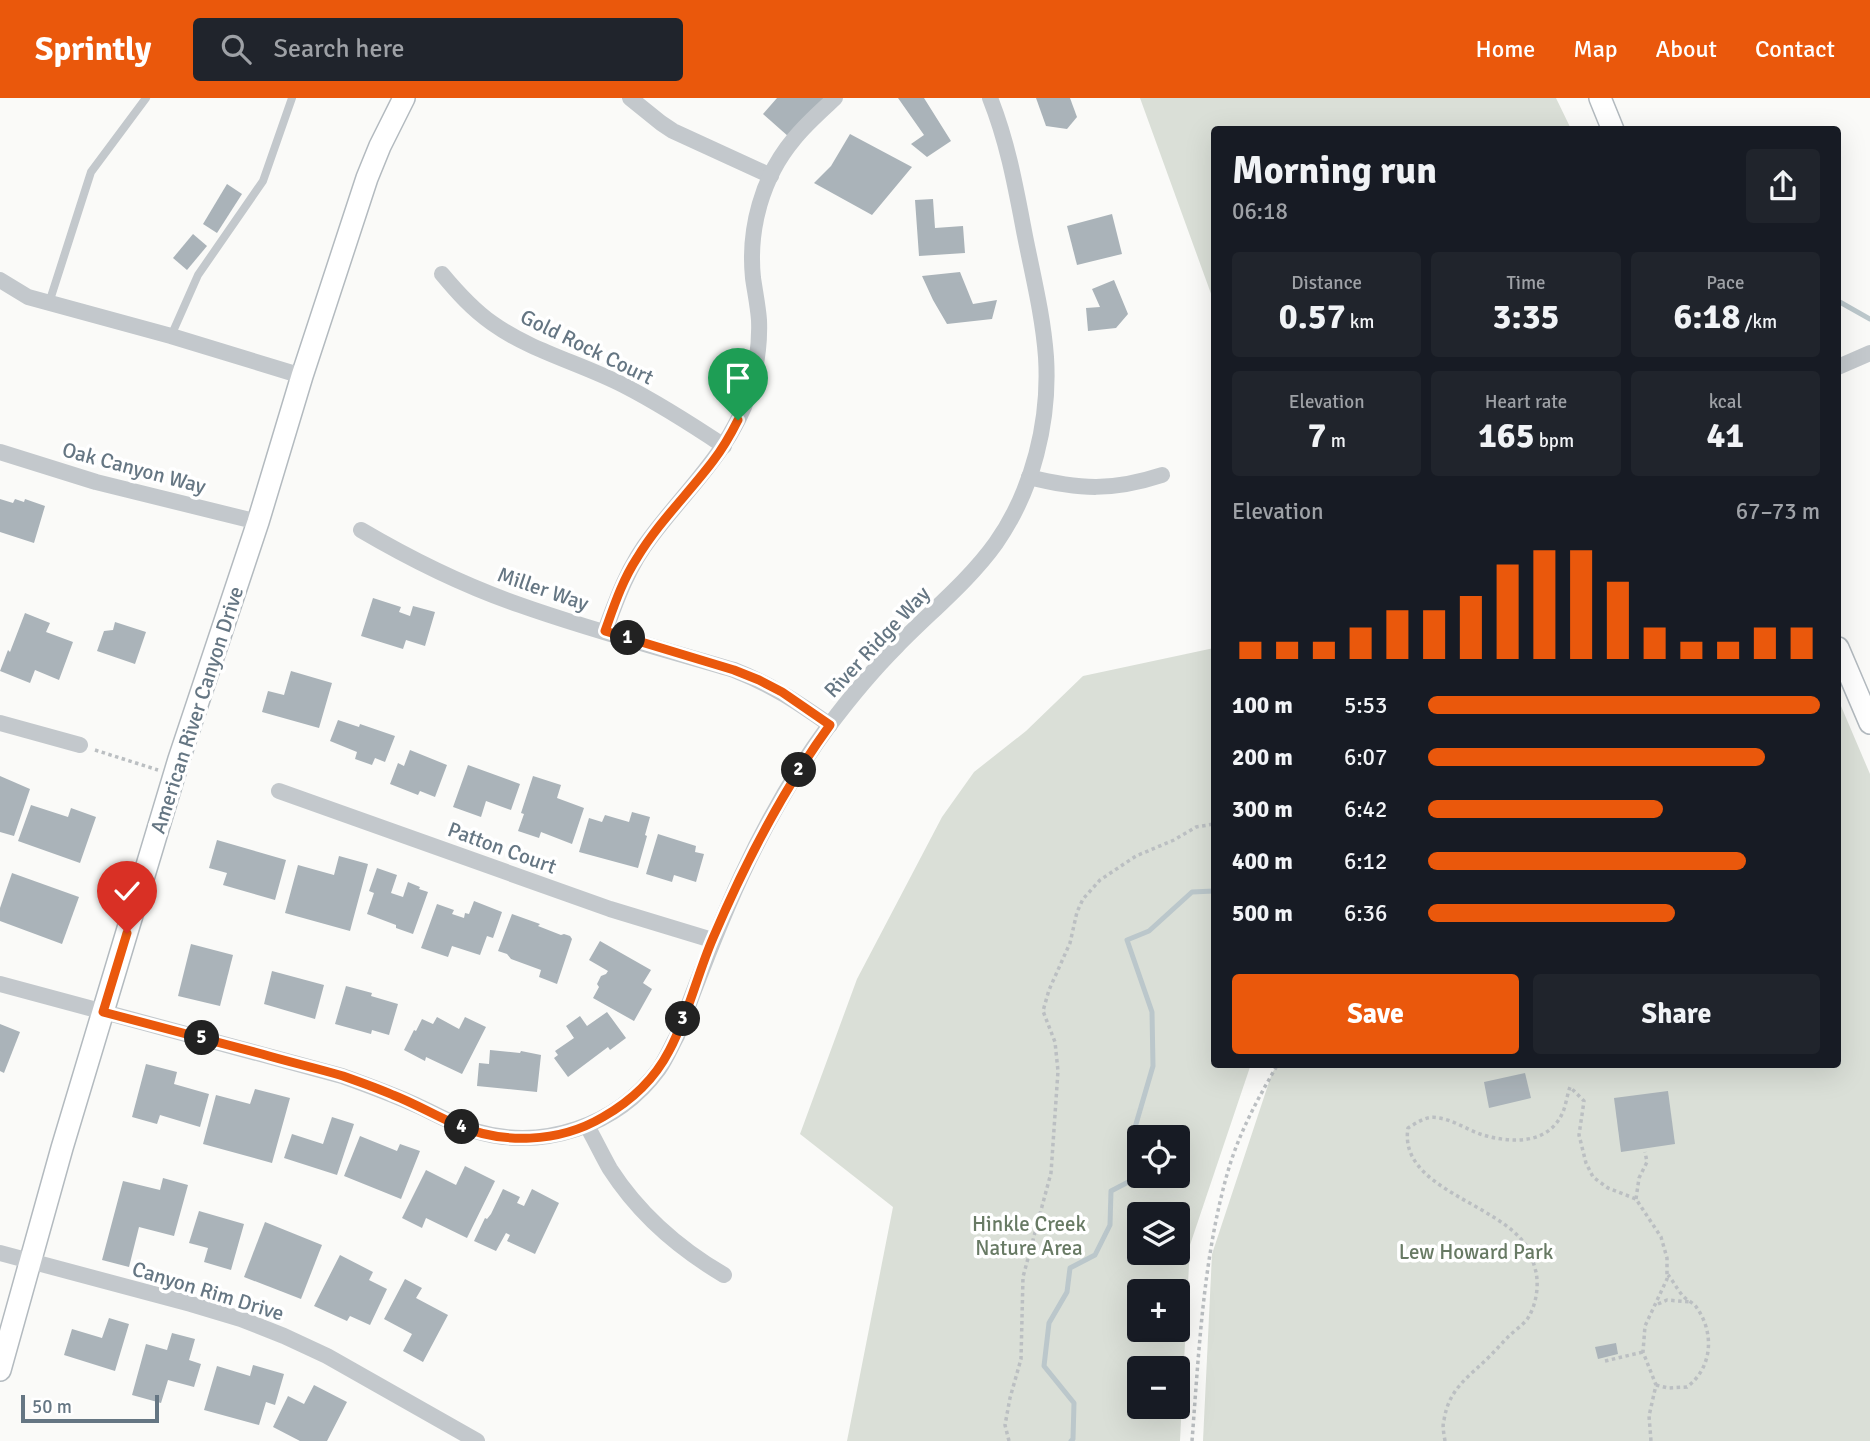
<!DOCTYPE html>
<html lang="en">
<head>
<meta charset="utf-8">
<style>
  body { margin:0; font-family:Signika,sans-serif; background:#20242c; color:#f1f3f6; height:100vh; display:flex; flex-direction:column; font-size:26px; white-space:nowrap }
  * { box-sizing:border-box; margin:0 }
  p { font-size:23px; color:#9ea1a6 }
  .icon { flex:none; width:38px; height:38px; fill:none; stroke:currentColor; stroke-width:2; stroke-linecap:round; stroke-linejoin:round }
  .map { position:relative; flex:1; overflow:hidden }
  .panel { position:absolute; left:1211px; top:28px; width:630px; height:942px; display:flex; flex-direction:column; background:#171b24; border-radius:7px; box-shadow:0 7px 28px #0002 }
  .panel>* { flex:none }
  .tools { position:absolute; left:1127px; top:1027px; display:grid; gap:14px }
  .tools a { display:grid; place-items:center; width:63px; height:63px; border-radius:7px; background:#171b24; box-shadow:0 7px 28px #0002; font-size:35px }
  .scale { position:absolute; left:21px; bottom:18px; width:138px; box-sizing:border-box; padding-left:7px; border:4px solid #657683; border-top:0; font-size:19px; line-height:24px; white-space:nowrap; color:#657683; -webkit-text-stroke:5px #fff; paint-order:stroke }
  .pin { position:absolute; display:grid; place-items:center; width:60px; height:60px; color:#fff; margin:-72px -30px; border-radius:50% 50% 50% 0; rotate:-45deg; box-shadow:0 0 7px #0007 }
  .pin .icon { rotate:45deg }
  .km { position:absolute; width:35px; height:35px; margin:-18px; border-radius:50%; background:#222; color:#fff; font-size:19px; line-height:35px; text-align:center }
  .round { display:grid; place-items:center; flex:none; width:74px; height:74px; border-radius:7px; background:#20242c }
  .head { display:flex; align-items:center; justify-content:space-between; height:119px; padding:0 21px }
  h1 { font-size:38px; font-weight:800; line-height:52px }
  .stats { display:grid; grid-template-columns:repeat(3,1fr); gap:10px; height:119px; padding:7px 21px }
  .stats div { display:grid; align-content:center; border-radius:7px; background:#20242c; text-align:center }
  .stats b { font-size:35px; font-weight:800 }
  .stats small { font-size:19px; font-weight:400 }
  .stats p { font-size:19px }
  .chart { height:196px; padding:14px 21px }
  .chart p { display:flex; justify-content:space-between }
  .chart svg { width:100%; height:126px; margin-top:7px; stroke:#ea580c; stroke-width:6 }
  .primary-button { display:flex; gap:14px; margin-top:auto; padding:14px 21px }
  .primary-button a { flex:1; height:80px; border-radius:7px; background:#ea580c; color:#fff; font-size:28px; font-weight:800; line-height:80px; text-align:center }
  .primary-button a+a { background:#20242c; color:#f1f3f6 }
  ul { padding:0 21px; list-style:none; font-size:23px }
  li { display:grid; grid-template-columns:112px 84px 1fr; align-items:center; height:52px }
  li i { height:18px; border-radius:9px; background:#ea580c }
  header { display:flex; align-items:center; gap:42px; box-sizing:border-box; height:98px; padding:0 35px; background:#ea580c; color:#fff }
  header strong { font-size:33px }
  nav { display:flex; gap:38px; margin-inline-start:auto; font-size:24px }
  .search { width:490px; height:63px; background:#20242c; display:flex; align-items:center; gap:18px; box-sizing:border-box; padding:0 24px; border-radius:7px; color:#9ea1a6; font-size:26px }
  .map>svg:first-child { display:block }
  .green { fill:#dadfd7; fill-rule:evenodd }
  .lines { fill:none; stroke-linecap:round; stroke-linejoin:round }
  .stream { stroke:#bbc7cb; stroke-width:5 }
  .building { fill:#aab3b9 }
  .secondary-casing { stroke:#b3babf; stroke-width:24 }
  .path { stroke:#bbbfc2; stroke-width:3.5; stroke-dasharray:3.5 3.5; stroke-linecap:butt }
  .lane { stroke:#c3c8cc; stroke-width:8 }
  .street { stroke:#c3c8cc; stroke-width:16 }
  .secondary { stroke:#fff; stroke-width:21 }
  .route-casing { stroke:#fff; stroke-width:14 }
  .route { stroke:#ea580c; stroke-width:9 }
  .labels { text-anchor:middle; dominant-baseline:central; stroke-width:7; stroke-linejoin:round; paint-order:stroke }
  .street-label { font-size:21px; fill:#657683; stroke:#fff }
  .park-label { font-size:21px; fill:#687a64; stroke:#fff }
</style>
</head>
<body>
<header>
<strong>Sprintly</strong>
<div class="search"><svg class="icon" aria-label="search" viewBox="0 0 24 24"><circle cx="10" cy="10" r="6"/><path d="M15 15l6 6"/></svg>Search here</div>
<nav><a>Home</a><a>Map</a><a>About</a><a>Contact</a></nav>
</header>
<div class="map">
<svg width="1870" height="1343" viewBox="0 0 1870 1343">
  <rect width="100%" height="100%" fill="#fafaf8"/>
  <g class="green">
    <polygon points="1140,0 1556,0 1571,31 1214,32 1214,204"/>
    <path d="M1214,550v416h37l-61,181 -10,196h-333l46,-234 -93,-73 57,-155 85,-162 32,-45 52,-41 57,-55zM1139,1040h39v38h-39zM1139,1116h39v39h-39zM1139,1194h39v38h-39zM1178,1270v39h-39v-39z"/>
    <polygon points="1838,601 1870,676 1870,1343 1203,1343 1212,1156 1272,975 1278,966 1838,966"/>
  </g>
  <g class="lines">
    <g class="stream">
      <polyline points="1838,203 1870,221"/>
      <polyline points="1139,1055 1131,1043 1153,968 1152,914 1127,842 1149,833 1192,794 1214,793"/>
      <polyline points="1071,1343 1073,1341 1074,1305 1044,1268 1049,1225 1067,1194 1070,1170 1095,1157 1110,1127 1111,1093 1136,1080 1139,1072"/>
    </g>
  </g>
  <g class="building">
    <polygon points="777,0 825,0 789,39 763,16"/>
    <polygon points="898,0 924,0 951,43 927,59 911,46 924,37"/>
    <polygon points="1036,0 1070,0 1077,19 1067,31 1046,28"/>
    <polygon points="850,36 912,69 872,117 814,85 831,68"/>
    <polygon points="227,86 242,96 217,135 203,126"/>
    <polygon points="933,101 935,130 963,128 965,155 919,158 915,102"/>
    <polygon points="1112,116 1122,156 1077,167 1067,128"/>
    <polygon points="193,136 207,148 187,172 173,160"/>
    <polygon points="960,174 973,206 997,202 992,221 947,226 933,202 922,178"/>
    <polygon points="1114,182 1128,216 1116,230 1088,233 1086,210 1100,209 1092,191"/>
    <polygon points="0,401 13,405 15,401 24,404 25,401 45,408 34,445 0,434"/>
    <polygon points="373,500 401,509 399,514 410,518 413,508 435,514 425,548 406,542 403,551 361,538"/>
    <polygon points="25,515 50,525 46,534 73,544 59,582 35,572 30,585 0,573 8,552 10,554"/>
    <polygon points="115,524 146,534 135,566 97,553 104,533 113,532"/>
    <polygon points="291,573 332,585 319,630 262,614 268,593 284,597"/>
    <polygon points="338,622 359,629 360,626 395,638 385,664 375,660 372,667 355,661 357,654 330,643"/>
    <polygon points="410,652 447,667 435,699 420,693 418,697 390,686 398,665 404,668"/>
    <polygon points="468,667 520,686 511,712 486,703 481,719 453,709"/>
    <polygon points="0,678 30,691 14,738 0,734"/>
    <polygon points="533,678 561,687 557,700 584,710 572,746 541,734 539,740 518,733 524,716 521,715"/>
    <polygon points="31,707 68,719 71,710 96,719 80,765 18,743"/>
    <polygon points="632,714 650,719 645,737 647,738 638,770 579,754 589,720 602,724 605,717 629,724"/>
    <polygon points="658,736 696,748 695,754 704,756 696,784 674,777 672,784 646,776"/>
    <polygon points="217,742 286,762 275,802 223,787 227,775 209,770"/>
    <polygon points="339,758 368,766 350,833 285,815 298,767 334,777"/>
    <polygon points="377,770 397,777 391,795 403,799 408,784 420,789 419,791 428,794 413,836 396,830 396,827 367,816 374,795 369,793"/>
    <polygon points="12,775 79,799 62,846 0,823 0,810"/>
    <polygon points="474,803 502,814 493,840 487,838 480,857 452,848 448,859 421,850 437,806 454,812 452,816 464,820 465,815 469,816"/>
    <polygon points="512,816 540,826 538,828 561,837 564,836 570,838 572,841 557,886 539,879 541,872 511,861 507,856 498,853"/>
    <polygon points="600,843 651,872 643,885 652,891 634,923 593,900 599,889 597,886 601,878 606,876 608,873 589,862"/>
    <polygon points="191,846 233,857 220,908 178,898"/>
    <polygon points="272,873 324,887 315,921 264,906"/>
    <polygon points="346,888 372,895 371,898 398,906 389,937 372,932 371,936 335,926"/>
    <polygon points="607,914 626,940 610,952 608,949 568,979 554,960 558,957 555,953 574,940 566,928 580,918 587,928"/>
    <polygon points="437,919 459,931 465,919 486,929 462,976 426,959 425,963 404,952 414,932 416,933 422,921 433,926"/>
    <polygon points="0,926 20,934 4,975 0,973"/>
    <polygon points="490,952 520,955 521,953 541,957 537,994 477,988 479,965 489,966"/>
    <polygon points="146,966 177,974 174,986 209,996 200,1029 160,1017 157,1026 132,1019"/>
    <polygon points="1525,975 1531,1000 1489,1010 1484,984"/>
    <polygon points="255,991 290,1000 272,1065 203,1046 216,997 250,1006"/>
    <polygon points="1668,993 1675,1046 1621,1054 1614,1000"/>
    <polygon points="332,1019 354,1026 337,1077 284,1060 292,1036 323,1046"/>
    <polygon points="360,1038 397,1053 400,1046 420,1053 401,1101 344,1078"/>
    <polygon points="465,1068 495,1083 467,1140 426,1120 422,1130 402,1120 426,1072 456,1087"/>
    <polygon points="163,1080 188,1087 174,1138 139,1129 129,1169 102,1162 123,1083 160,1092"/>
    <polygon points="503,1091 520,1099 517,1105 524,1108 532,1091 559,1105 535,1156 507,1143 510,1137 506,1135 496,1153 474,1143 485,1120 487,1121 491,1116"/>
    <polygon points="199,1113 244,1126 231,1172 204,1164 208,1150 189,1145"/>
    <polygon points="265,1124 322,1147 301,1201 244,1179"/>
    <polygon points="340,1157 373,1174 369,1182 387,1191 370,1227 350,1218 347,1223 314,1208"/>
    <polygon points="405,1181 422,1190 416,1200 448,1217 423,1264 403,1253 412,1236 384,1221"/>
    <polygon points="109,1220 129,1226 115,1273 64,1257 72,1231 102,1240"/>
    <polygon points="172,1235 195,1241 189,1262 201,1266 194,1289 168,1282 161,1305 132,1297 146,1246 167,1252"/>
    <polygon points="1616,1245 1618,1256 1598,1261 1595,1249"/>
    <polygon points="253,1267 284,1276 275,1307 266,1304 259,1327 204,1312 217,1268 250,1278"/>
    <polygon points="314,1287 347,1304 327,1343 300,1343 273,1329 288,1298 304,1306"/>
  </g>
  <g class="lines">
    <defs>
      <g id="secondary">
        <polyline points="1600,0 1613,32"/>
        <polyline points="1838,550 1870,625"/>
        <polyline points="0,1272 62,1050 179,661 258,424 302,278 367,80 380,48 404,0"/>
      </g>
    </defs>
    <use href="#secondary" class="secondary-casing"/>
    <g class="path">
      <polyline points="95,652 158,672"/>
      <polyline points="1636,1101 1639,1080 1647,1064 1645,1054"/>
      <polyline points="1658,1206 1667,1202 1691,1204"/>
      <polyline points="1605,1263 1643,1254"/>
      <path d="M1656,1287l12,3 19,-1c25,-19 28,-53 10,-79 -3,-5 -9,-7 -13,-11 -6,-6 -10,-15 -16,-22"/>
      <polyline points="1009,1343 1005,1327 1010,1300 1021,1261 1023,1179 1051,1075 1058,973 1055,944 1043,913 1049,892 1070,845 1077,814 1083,801 1100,782 1136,758 1174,742 1196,729 1214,726"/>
      <path d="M1192,1343c7,-90 11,-183 36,-270 11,-38 30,-73 50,-107"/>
      <path d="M1445,1343c-1,-7 -3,-15 -1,-21 5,-32 25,-43 46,-64 6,-6 12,-13 18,-19 6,-6 15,-12 20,-19 8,-13 11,-31 8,-46 -2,-7 -5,-19 -9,-25 -27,-44 -129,-58 -119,-119 10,-6 19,-13 31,-10 14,2 27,11 41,16 28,9 67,12 82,-20 4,-8 5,-19 8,-27l14,14 -5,34 7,28 7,14 15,11 28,11 25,38 6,21v21l-22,47 -2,26 13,33 -7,31 2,25"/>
    </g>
    <g class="lane">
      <polyline points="49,205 91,74 146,0"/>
      <polyline points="171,238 198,177 263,83 292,0"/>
    </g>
    <g class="street">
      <polyline points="630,0 661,25 673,33 771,78"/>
      <path d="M442,176c15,18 30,35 50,49 39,28 88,40 131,62 35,18 68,39 101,61"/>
      <polyline points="0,182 28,199 171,238 302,278"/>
      <polyline points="1838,269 1870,255"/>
      <polyline points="0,354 96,384 258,424"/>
      <path d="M1029,379c51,13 84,14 133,-2"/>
      <path d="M361,432c51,30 104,56 159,75 70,25 143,44 214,65 38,15 63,32 96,55"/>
      <path d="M605,533c12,-33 24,-66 46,-94 35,-47 80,-87 98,-144 7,-23 11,-49 10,-73 -1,-14 -4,-28 -6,-42 -5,-49 9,-101 41,-139 12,-15 27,-28 41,-41"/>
      <polyline points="0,625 80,647"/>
      <polyline points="279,693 610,811 712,842"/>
      <path d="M0,886l342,92c25,9 50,18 74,29 20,9 38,20 59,26 68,20 142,-5 184,-62 7,-10 12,-22 18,-33 40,-109 81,-214 151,-309 21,-28 44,-56 69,-81 33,-34 71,-64 99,-103 37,-53 54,-122 50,-186 -3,-41 -13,-81 -21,-121 -9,-47 -17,-93 -35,-138"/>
      <path d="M587,1028c8,14 15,29 23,43 29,45 68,79 114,106"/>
      <polyline points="0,1155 191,1206 241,1221 284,1238 327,1258 477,1343"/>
    </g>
    <use href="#secondary" class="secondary"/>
  </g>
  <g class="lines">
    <defs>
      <path id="route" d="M127,835l-24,79c53,14 106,28 159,42 27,8 54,14 81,22 17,6 34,12 50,19 21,8 41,20 62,29 47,21 104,19 148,-7 28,-16 51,-37 66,-66 19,-35 28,-76 44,-113 32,-75 69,-147 117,-213l-48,-33 -23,-12 -25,-10 -129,-39c9,-25 17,-50 32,-73 21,-35 51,-64 76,-97 10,-13 18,-27 25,-41"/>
    </defs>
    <use href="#route" class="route-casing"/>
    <use href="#route" class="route"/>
  </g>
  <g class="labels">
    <g class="street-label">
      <text transform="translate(587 249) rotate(26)">Gold Rock Court</text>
      <text transform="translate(134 370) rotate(15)">Oak Canyon Way</text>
      <text transform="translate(543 491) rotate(19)">Miller Way</text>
      <text transform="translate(877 544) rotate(-47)">River Ridge Way</text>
      <text transform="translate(197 612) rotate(-72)">American River Canyon Drive</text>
      <text transform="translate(502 750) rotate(20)">Patton Court</text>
      <text transform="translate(208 1193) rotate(17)">Canyon Rim Drive</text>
    </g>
    <g class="park-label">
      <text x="1029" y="1126">Hinkle Creek<tspan x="1029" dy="24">Nature Area</tspan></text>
      <text x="1476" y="1154">Lew Howard Park</text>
    </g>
  </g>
</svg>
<div class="tools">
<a><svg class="icon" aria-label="locate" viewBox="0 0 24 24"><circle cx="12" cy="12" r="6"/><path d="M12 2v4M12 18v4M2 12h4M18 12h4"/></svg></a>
<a><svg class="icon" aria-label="layers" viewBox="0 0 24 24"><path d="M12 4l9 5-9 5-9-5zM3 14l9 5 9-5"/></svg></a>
<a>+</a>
<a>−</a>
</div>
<div class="scale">50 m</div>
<div class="pin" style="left:738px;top:322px;background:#1e9e55"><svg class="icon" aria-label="arrive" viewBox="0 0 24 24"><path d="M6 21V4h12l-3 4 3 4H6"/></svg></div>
<div class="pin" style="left:127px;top:835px;background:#d93025"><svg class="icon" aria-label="check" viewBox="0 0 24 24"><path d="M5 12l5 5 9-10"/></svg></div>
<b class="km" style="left:628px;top:540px">1</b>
<b class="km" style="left:799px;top:672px">2</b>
<b class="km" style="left:683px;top:921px">3</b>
<b class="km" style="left:462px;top:1029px">4</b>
<b class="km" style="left:202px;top:940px">5</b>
<section class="panel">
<div class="head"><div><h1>Morning run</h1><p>06:18</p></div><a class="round"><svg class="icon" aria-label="share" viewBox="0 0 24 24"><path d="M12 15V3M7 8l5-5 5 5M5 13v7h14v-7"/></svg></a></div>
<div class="stats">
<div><p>Distance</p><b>0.57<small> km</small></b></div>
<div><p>Time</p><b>3:35</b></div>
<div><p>Pace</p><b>6:18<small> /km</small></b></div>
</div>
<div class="stats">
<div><p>Elevation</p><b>7<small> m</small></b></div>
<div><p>Heart rate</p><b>165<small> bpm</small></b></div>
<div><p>kcal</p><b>41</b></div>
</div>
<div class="chart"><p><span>Elevation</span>67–73 m</p>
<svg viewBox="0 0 160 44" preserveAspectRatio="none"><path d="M5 44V38M15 44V38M25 44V38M35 44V33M45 44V27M55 44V27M65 44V22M75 44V11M85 44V6M95 44V6M105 44V17M115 44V33M125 44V38M135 44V38M145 44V33M155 44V33"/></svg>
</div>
<ul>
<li><b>100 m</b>5:53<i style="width:100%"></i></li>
<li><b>200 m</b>6:07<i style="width:86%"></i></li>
<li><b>300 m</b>6:42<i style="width:60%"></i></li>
<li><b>400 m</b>6:12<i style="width:81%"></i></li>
<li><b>500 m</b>6:36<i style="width:63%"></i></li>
</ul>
<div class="primary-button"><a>Save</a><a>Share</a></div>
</section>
</div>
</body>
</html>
